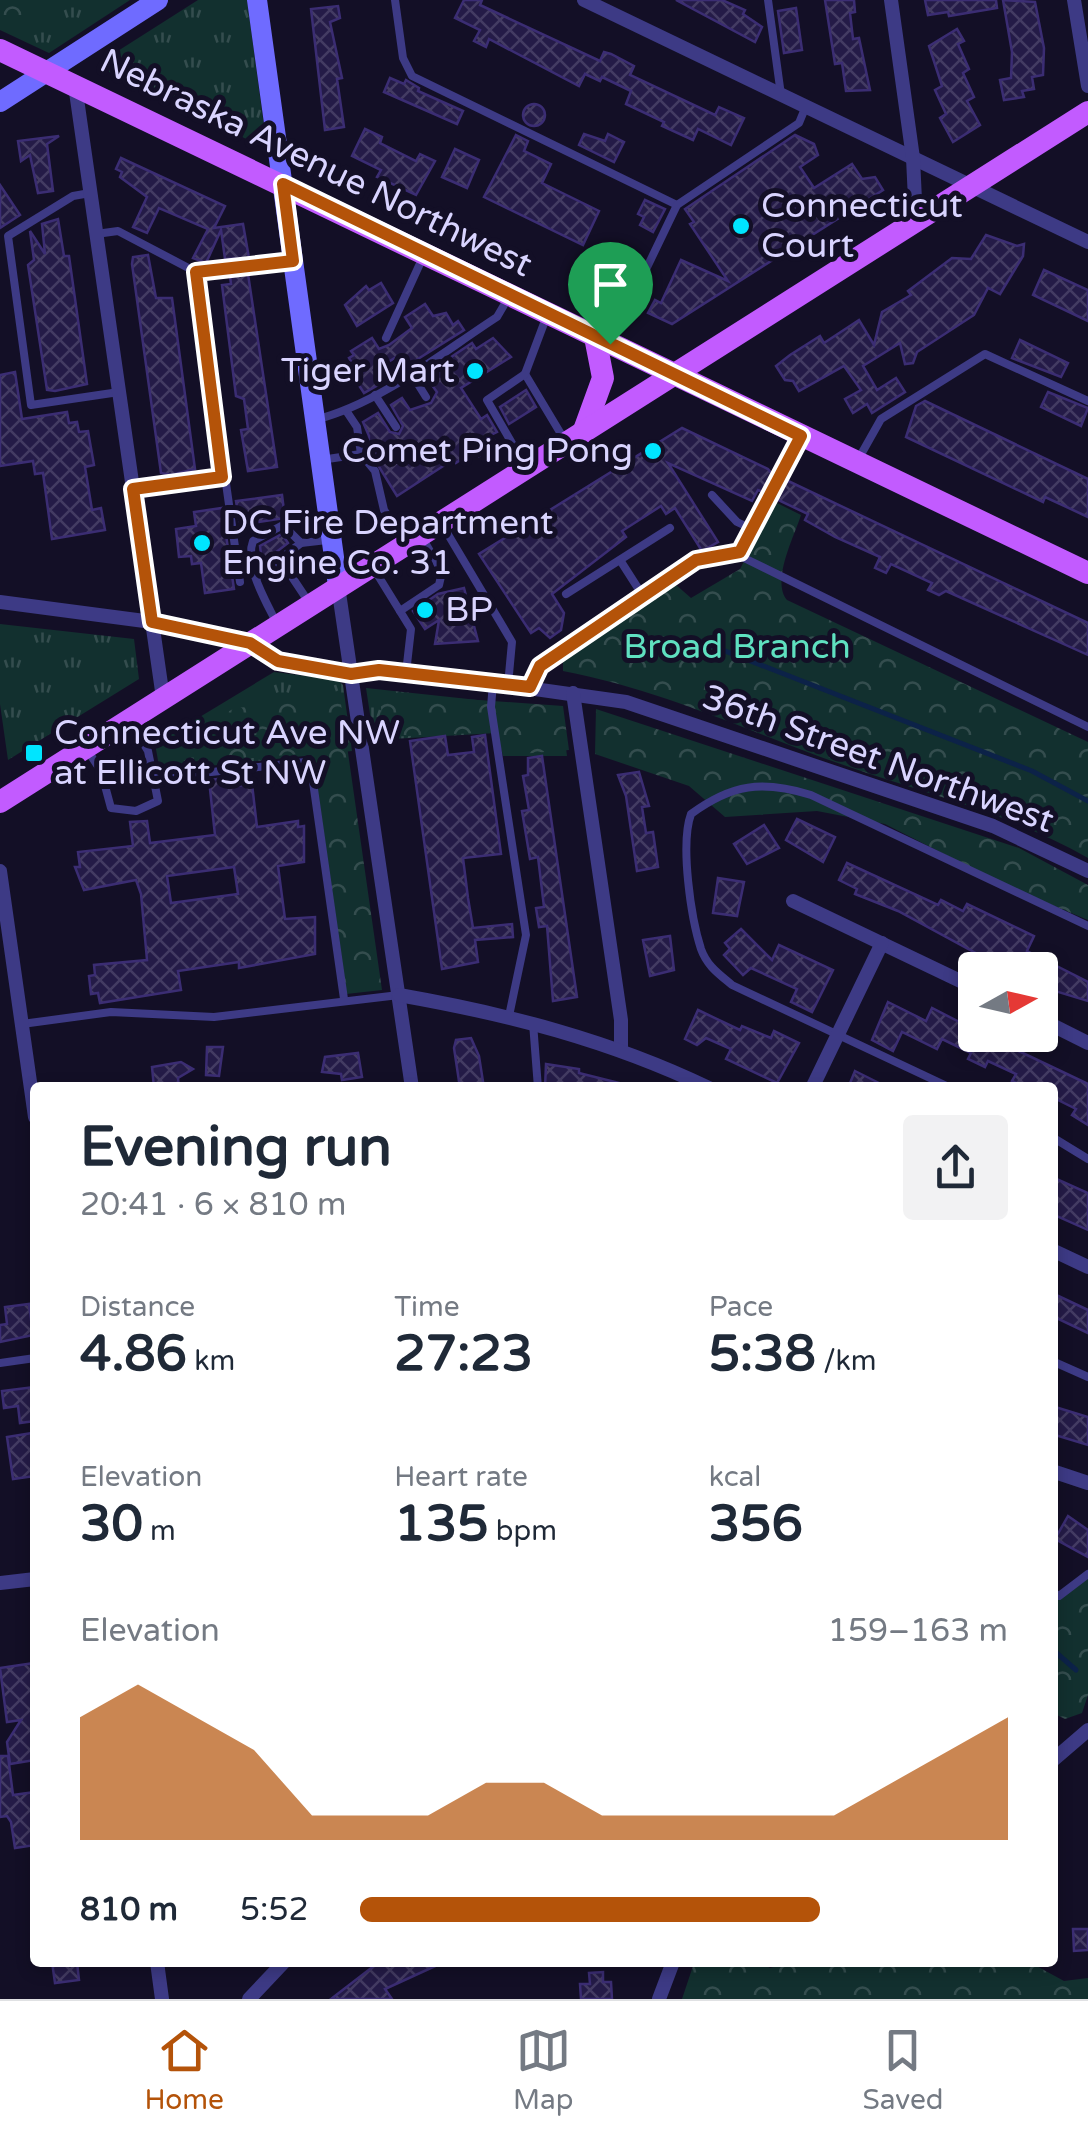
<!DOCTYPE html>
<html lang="en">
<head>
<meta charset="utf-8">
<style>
  body { margin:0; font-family:"Varela Round",sans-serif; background:#f2f2f3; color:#1f2937; height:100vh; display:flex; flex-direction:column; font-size:38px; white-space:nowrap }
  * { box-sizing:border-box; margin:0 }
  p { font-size:32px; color:#747a83 }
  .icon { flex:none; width:55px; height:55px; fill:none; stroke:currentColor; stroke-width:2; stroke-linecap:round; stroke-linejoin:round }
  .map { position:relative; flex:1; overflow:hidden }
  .details { position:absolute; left:30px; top:1082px; width:1028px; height:885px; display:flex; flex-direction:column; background:#fff; border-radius:10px; box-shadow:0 5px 15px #0003 }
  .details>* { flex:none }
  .needle { width:65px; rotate:82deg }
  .tools { position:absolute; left:958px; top:952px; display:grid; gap:20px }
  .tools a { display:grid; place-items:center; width:100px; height:100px; border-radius:10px; background:#fff; box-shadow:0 5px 15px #0003; font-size:50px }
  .pin { position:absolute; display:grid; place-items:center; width:85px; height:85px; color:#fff; margin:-102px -42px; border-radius:50% 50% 50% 0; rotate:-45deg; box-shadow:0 0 10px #0007 }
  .pin .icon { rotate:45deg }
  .round { display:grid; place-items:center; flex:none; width:105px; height:105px; border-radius:10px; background:#f2f2f3 }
  .headline { display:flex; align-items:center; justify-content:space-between; height:170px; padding:0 50px }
  h1 { font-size:55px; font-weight:700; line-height:75px }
  .stats { display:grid; grid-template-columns:repeat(3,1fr); gap:15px; height:170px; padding:10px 50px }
  .stats div { display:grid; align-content:center }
  .stats b { font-size:50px; font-weight:700 }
  .stats small { font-size:28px; font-weight:400 }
  .stats p { font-size:28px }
  .chart { height:280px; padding:20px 50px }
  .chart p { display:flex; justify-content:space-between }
  .chart svg { width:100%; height:180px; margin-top:10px; fill:#b45309; opacity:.7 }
  ul { padding:0 50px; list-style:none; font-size:32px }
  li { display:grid; grid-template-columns:160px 120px 1fr; align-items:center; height:75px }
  li i { height:25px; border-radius:12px; background:#b45309 }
  .tabs { display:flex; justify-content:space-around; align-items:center; height:140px; border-top:2px solid #e0e1e3; background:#fff; font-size:28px; color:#747a83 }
  .tabs a { display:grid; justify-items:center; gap:5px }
  .tabs .current { color:#b45309 }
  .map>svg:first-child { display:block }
  .grass { fill:url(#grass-tufts) }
  .forest { fill:url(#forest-crowns) }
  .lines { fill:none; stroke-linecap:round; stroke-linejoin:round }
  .stream { stroke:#0c2248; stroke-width:5 }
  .building { fill:url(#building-cross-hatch); stroke:#3b2d73; stroke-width:2.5; fill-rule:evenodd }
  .lane { stroke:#3d3a85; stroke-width:8 }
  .street { stroke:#3d3a85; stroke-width:14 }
  .secondary { stroke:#6f6bff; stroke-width:20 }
  .primary { stroke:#c25bff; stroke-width:22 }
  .route-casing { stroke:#fff; stroke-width:20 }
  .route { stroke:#b45309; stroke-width:12 }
  .poi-dot { fill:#00e5ff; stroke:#130f26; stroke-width:4 }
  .labels { text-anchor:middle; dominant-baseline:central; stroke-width:10; stroke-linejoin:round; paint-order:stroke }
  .street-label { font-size:35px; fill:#d9d4ff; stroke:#130f26 }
  .poi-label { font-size:35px; fill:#d9d4ff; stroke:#130f26; text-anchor:start }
  .park-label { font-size:35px; fill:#5fe0c0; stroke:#130f26 }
</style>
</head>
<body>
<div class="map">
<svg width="1088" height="1999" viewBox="0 0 1088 1999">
  <defs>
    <pattern id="grass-tufts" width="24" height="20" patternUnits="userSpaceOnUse" patternTransform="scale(2.5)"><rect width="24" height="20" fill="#12302f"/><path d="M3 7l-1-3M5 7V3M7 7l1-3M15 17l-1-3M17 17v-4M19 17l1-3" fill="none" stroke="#344d4e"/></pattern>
    <pattern id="forest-crowns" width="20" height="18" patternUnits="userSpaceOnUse" patternTransform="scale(2.5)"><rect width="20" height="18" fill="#12302f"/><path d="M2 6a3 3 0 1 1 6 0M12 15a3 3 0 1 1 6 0" fill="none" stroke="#344d4e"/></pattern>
    <pattern id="building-cross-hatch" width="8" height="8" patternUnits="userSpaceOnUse" patternTransform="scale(2.5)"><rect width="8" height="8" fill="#241b47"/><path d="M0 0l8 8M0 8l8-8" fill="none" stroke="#433b63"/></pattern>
  </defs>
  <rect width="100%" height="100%" fill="#130f26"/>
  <g class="grass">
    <polygon points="0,0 130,0 49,53 0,30"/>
    <polygon points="198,0 247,0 267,149 99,67 99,63"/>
    <polygon points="0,624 134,639 139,679 8,760 0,704"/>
    <polygon points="274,672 338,680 343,685 352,751 160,771 155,744"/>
    <polygon points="366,688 561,709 567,756 503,756 497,733 374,740"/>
  </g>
  <g class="forest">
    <polygon points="0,0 30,0 23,28 0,21"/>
    <path d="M775,502l26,13c-7,22 -30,66 -14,85l301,142v116c-70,-40 -145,-60 -221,-85 -104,-34 -194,-81 -304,-102v-17l112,-70 16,14 49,-29z"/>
    <polygon points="339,690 382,990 346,994 311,753 217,761 213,744 170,751 167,744 235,708 316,701"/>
    <polygon points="379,693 563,706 569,750 508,755 501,732 385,737"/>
    <polygon points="596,709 1019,848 1088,885 1088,920 1011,888 885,824 817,811 725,817 689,786 595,754"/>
    <polygon points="1088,1578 1088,1695 1082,1713 1065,1719 1053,1713 1052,1599 1057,1601"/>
    <polygon points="790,1962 1031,1963 1064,1981 1088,1978 1088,1999 682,1999 694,1963 761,1963 770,1968"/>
  </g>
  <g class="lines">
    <g class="stream">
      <polyline points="697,640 1032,771 1088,801"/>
      <polyline points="1052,1649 1076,1670"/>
    </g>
  </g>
  <g class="building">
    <polygon points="464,0 482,0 480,5 600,61 604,52 611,54 634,66 630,75 715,115 719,107 744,118 731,145 698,129 693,140 662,126 664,122 626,104 631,91 602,77 600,81 585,74 579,86 489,39 486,47 474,41 480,30 455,18"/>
    <polygon points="676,0 722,0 745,10 743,14 762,27 755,42"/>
    <polygon points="825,0 854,0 855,12 850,13 853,39 859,38 870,90 846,91 842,63 835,64"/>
    <polygon points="925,0 996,0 997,8 949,16 948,12 928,15"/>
    <polygon points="1003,0 1035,2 1044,48 1043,75 1032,77 1034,89 1022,91 1024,97 1004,100 1000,80 1011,78 1012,52"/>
    <polygon points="338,6 340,18 330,22 342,78 337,79 344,127 325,130 311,9"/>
    <polygon points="796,8 802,50 784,53 778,11"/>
    <polygon points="957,29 964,41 958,44 969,69 963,73 974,97 967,101 980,125 953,142 940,118 946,114 935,90 942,86 929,46"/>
    <polygon points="390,78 404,84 406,80 419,88 418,91 463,111 457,124 384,92"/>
    <circle cx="534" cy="115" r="11"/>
    <polygon points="365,129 382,137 380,143 416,161 420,154 435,161 416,195 377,177 381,170 352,156"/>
    <polygon points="584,134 605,141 608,134 624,142 614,162 579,145"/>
    <polygon points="516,135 528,141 524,151 551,164 542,183 599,211 583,245 484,197"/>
    <polygon points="795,135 814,144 818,155 800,167 814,188 852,164 862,179 875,177 883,190 672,324 648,313 655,300 661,303 681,260 728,281 690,224 694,222 685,209"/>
    <polygon points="59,136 47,144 53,191 38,193 30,155 21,161 18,141"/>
    <polygon points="455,149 479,160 467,188 442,177"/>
    <polygon points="121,158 225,206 214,228 243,224 249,258 225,259 221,230 206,263 193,258 208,229 159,208 147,233 133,227 147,197 120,177 122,172 116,169"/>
    <polygon points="0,185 20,215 0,228"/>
    <polygon points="645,200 665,209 653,232 640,225 644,217 638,214"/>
    <polygon points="58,219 64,256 69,256 87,384 55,391 47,390 28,265 34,260 30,231 45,254 42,224"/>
    <polygon points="986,235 1017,246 1024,244 1023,256 1000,294 988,288 974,315 917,352 913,363 905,364 900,343 863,366 877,390 896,378 905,392 872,413 867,404 853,413 845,399 861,390 844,366 799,391 793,381 785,380 776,366 790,355 820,336 824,343 859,320 874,345 882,312 911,295 908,291 952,258 971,259"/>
    <polygon points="598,247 637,266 623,295 584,276"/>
    <polygon points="148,255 156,298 172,298 195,469 171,475 161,473 132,264 133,257"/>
    <polygon points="1044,270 1088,290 1088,321 1033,295"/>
    <polygon points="248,274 277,467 248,471 241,430 248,429 244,399 236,396 222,285 231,284 230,276"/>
    <polygon points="381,283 393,303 357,326 345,305 366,286 369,290"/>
    <polygon points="425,304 433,316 446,313 453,325 458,321 464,330 405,367 398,356 377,369 385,381 364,393 351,373 356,370 349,358 354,355 351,351 372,338 379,349 389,345 412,328 405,317"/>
    <polygon points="493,338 511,357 461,388 481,419 487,415 497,432 491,435 497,444 479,456 475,450 456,463 454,459 397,496 368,449 369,436 363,422 378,413 390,432 399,434 403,426 391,405 402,398 410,410 431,403 437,392 429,381 435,377 432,370 472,343 476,349"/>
    <polygon points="1020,340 1068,363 1061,377 1012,358"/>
    <polygon points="15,372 22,419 67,412 69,423 77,422 79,432 88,431 94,465 85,467 92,510 101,508 105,530 52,539 43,473 35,474 33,461 0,466 0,375"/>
    <polygon points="526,390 536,407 509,424 500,407"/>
    <polygon points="1048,392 1088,408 1081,426 1041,407"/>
    <polygon points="925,401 1088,479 1088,517 1045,497 1043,502 906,437 916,406"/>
    <polygon points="682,428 768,469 772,474 763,492 758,490 752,501 668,463 718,542 702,551 675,508 666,514 661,506 622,531 626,537 552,594 564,613 561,630 550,638 539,628 531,633 479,554"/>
    <polygon points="786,480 1088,623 1088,655 946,591 939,595 928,590 932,583 891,564 886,573 875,568 880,557 835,537 805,520 808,514 776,499"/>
    <polygon points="282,495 285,518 240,525 236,501"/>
    <polygon points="222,508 234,589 205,593 201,563 192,564 191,556 179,557 176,529 196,526 194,512"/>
    <polygon points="282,534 288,543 262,563 260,546"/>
    <polygon points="464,588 478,641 435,644 439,620 425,629 413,611 438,594"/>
    <polygon points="485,735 501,854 463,858 468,898 473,928 512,924 513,937 475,940 478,962 442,969 410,741 445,736 448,755 474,752 472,737"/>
    <polygon points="542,756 577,997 553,1001 547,926 539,927 536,908 544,907 538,857 530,859 522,811 529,810 523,776 528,775 528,758"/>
    <polygon points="639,772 649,806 642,807 646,833 653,832 658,867 637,871 626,796 618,775"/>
    <path d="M234,777l2,9 16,-2 5,43 41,-6v6l6,-1v36l-26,4 7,53 30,-2v37l-76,14v-6l-61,9 3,19 -81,13 -2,-10 -7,1 -2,-18 6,-1 -1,-10 53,-5 -6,-66 -5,-14 -52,10 -9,-23h5l-2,-15 55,-6 -3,-24 17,-1 3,22 65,-8 -6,-55zM234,867l4,27 -67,9 -4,-27z"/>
    <polygon points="797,819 835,837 823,862 786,840"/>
    <polygon points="764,825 779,848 747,864 734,844"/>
    <polygon points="847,863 938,905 941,900 963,911 967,904 1034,936 1027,951 1088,982 1088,1001 1045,988 1040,983 1040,970 1023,970 999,958 996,964 898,911 855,894 857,889 839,880"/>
    <polygon points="718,878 744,882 737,916 713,913"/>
    <polygon points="741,929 772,960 779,945 833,970 812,1012 791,1002 797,989 751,968 743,975 724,955 730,949 725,943"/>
    <polygon points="670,936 674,970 650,976 643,940"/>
    <polygon points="888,1002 926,1021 932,1008 975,1030 975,1035 985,1035 1088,1084 1088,1125 1072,1115 1076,1109 1052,1097 1052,1088 1027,1088 1012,1081 1016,1074 988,1061 985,1067 968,1059 971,1053 942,1039 937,1049 902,1032 893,1051 872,1040"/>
    <polygon points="698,1010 740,1030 742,1026 771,1038 774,1031 799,1043 777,1083 726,1059 731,1049 706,1038 697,1045 685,1039"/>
    <polygon points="471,1038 479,1056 484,1088 460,1088 454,1048 456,1040"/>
    <polygon points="207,1047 223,1047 219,1076 206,1075"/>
    <polygon points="358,1053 362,1077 342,1080 341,1074 322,1072 325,1057"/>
    <polygon points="181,1062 193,1069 178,1078 179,1088 154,1088 152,1067"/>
    <polygon points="546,1064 579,1069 579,1073 619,1083 619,1088 545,1088"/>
    <polygon points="855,1071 889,1088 848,1088"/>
    <polygon points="1052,1177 1088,1193 1088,1230 1052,1214"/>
    <polygon points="1052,1293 1088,1310 1088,1333 1052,1316"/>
    <polygon points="29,1304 33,1335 0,1342 0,1325 7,1324 5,1307"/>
    <polygon points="35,1387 35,1421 20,1423 18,1406 4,1408 2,1391"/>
    <polygon points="1052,1406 1088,1417 1088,1445 1052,1434"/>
    <polygon points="32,1433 35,1476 13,1479 7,1437"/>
    <polygon points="1068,1516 1088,1530 1088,1557 1055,1539"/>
    <polygon points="34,1663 35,1760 10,1764 7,1742 21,1720 7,1722 0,1668"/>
    <polygon points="0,1756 8,1756 13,1795 35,1792 35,1845 15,1848 11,1822 7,1816 0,1817"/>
    <polygon points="1073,1929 1088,1929 1088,1950 1074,1951"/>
    <polygon points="52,1962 77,1962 79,1980 55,1983"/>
    <polygon points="379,1962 444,1962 385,1989 392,1999 331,1999"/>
    <polygon points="603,1972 603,1982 611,1982 612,1999 581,1999 580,1984 590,1984 589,1973"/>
  </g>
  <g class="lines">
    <g class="lane">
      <polyline points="395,0 403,58 412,76 677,205"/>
      <polyline points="768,0 781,95"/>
      <polyline points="90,193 73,196 8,236 31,405 119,392"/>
      <polyline points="96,234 118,231 196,272 291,261"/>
      <polyline points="196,272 240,582"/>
      <polyline points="386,338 423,257"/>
      <polyline points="612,340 677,205 799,123 806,106"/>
      <polyline points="411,373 426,397"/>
      <polyline points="525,374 564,439"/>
      <polyline points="375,395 396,427"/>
      <polyline points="347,412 357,427 361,454"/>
      <path d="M315,420c66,-17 125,-66 182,-103l10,-17"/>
      <polyline points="800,437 740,551 742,557 1088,727"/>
      <polyline points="859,458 881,419 985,354 1088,401"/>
      <polyline points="321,460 361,454 375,471 384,510 404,541"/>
      <polyline points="524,464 487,400 525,374 546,318"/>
      <polyline points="133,489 222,477"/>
      <polyline points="712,495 737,522 752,529"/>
      <polyline points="443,526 512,642 508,685"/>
      <polyline points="280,559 308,601"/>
      <polyline points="620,560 643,596"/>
      <polyline points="374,569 411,629 406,673"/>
      <polyline points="257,577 301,543"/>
      <polyline points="566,594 670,528"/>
      <polyline points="400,611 439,585 442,572 423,539"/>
      <path d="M277,624c-11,-23 -33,-58 -24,-83l30,-16 18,18 26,-3"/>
      <polyline points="493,683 491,707 526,935 509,1016"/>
      <polyline points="529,687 540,666 697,560 740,551"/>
      <polyline points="88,751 101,771 111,808 136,811 158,801 148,751 131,723"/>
      <polyline points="155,778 305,762 312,775 344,999"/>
      <polyline points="533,1023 538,1088"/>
      <polyline points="22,1024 111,1012 214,1017 399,995"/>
      <path d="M951,1088l-219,-103c-13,-11 -25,-19 -31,-36 -10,-31 -21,-105 -10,-135 41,-30 71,-34 120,-19l277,131"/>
      <polyline points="1052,1137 1088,1159"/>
      <polyline points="1052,1361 1088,1377"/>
      <polyline points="0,1363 35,1358"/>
      <polyline points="1052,1592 1059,1596 1088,1574"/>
    </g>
    <g class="street">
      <polyline points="584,0 1088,242"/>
      <polyline points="891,0 913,158 916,221"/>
      <polyline points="1074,0 1088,86"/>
      <polyline points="75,85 163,698"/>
      <polyline points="338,586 412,1088"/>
      <polyline points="0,602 152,622 250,643 278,661 351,673 379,670 436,675 626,702 993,826 1088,871"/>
      <polyline points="573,693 621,1020 621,1049"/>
      <polyline points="0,871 35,1117"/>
      <polyline points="793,901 975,988"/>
      <path d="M399,995c108,19 210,45 310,93"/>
      <polyline points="1040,1019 1088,1043"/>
      <polyline points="812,1088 882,943"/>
      <polyline points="1052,1250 1088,1267"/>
      <polyline points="1052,1471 1088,1483"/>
      <polyline points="0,1583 35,1579"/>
      <polyline points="1052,1761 1088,1730"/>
      <polyline points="157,1962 162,1999"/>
      <polyline points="249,1999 284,1962"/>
      <polyline points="659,1999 673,1962"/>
    </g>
    <g class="secondary">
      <polyline points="257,0 338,586"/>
      <polyline points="0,102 158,0"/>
    </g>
    <g class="primary">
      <polyline points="0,50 1088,573"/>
      <polyline points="583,433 603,378 595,337"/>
      <polyline points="0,802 1088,112"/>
    </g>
  </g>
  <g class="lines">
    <defs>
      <polygon id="route" points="283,184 801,436 740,552 696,560 540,666 530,687 379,670 351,674 278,661 250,643 152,622 133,489 222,477 196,272 293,261"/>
    </defs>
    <use href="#route" class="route-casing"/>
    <use href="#route" class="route"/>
  </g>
  <g class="poi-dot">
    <circle cx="741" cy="226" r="10"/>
    <circle cx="475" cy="371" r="10"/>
    <circle cx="653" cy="451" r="10"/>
    <circle cx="202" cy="543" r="10"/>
    <circle cx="425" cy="610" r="10"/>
    <rect x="24" y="743" width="20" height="20" rx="5"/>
  </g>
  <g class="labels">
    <g class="street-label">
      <text transform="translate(316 163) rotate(26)">Nebraska Avenue Northwest</text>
      <text transform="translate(878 759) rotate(20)">36th Street Northwest</text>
    </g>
    <g class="poi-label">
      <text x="761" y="206">Connecticut<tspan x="761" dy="40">Court</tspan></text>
      <text x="455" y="371" text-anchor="end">Tiger Mart</text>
      <text x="633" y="451" text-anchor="end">Comet Ping Pong</text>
      <text x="222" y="523">DC Fire Department<tspan x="222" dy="40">Engine Co. 31</tspan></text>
      <text x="445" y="610">BP</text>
      <text x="54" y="733">Connecticut Ave NW<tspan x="54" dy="40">at Ellicott St NW</tspan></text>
    </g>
    <g class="park-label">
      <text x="737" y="647">Broad Branch</text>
    </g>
  </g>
</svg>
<div class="tools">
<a><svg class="needle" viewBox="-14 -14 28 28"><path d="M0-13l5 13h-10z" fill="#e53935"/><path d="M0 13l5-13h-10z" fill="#747a83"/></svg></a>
</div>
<div class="pin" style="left:610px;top:344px;background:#1e9e55"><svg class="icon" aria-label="arrive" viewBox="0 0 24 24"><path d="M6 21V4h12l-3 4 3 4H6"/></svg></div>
<section class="details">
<div class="headline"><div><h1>Evening run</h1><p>20:41 · 6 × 810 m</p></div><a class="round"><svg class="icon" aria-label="share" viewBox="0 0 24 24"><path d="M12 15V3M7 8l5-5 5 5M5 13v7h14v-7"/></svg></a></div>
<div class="stats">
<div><p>Distance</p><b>4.86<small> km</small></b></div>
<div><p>Time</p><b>27:23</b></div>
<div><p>Pace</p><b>5:38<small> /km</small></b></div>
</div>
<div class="stats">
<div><p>Elevation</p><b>30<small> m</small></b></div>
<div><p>Heart rate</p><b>135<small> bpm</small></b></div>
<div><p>kcal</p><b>356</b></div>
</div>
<div class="chart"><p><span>Elevation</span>159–163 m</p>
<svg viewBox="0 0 160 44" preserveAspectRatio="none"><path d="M0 44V14L10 6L20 14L30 22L40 38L50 38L60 38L70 30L80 30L90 38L100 38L110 38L120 38L130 38L140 30L150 22L160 14V44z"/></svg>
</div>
<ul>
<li><b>810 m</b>5:52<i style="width:71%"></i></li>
</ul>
</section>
</div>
<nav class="tabs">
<a class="current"><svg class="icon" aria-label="home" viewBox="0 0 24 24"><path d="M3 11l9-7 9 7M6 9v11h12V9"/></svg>Home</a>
<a><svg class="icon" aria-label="map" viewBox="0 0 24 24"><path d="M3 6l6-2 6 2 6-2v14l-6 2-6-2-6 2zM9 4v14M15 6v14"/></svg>Map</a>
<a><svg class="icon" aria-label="saved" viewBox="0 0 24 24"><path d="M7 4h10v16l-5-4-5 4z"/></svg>Saved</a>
</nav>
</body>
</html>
